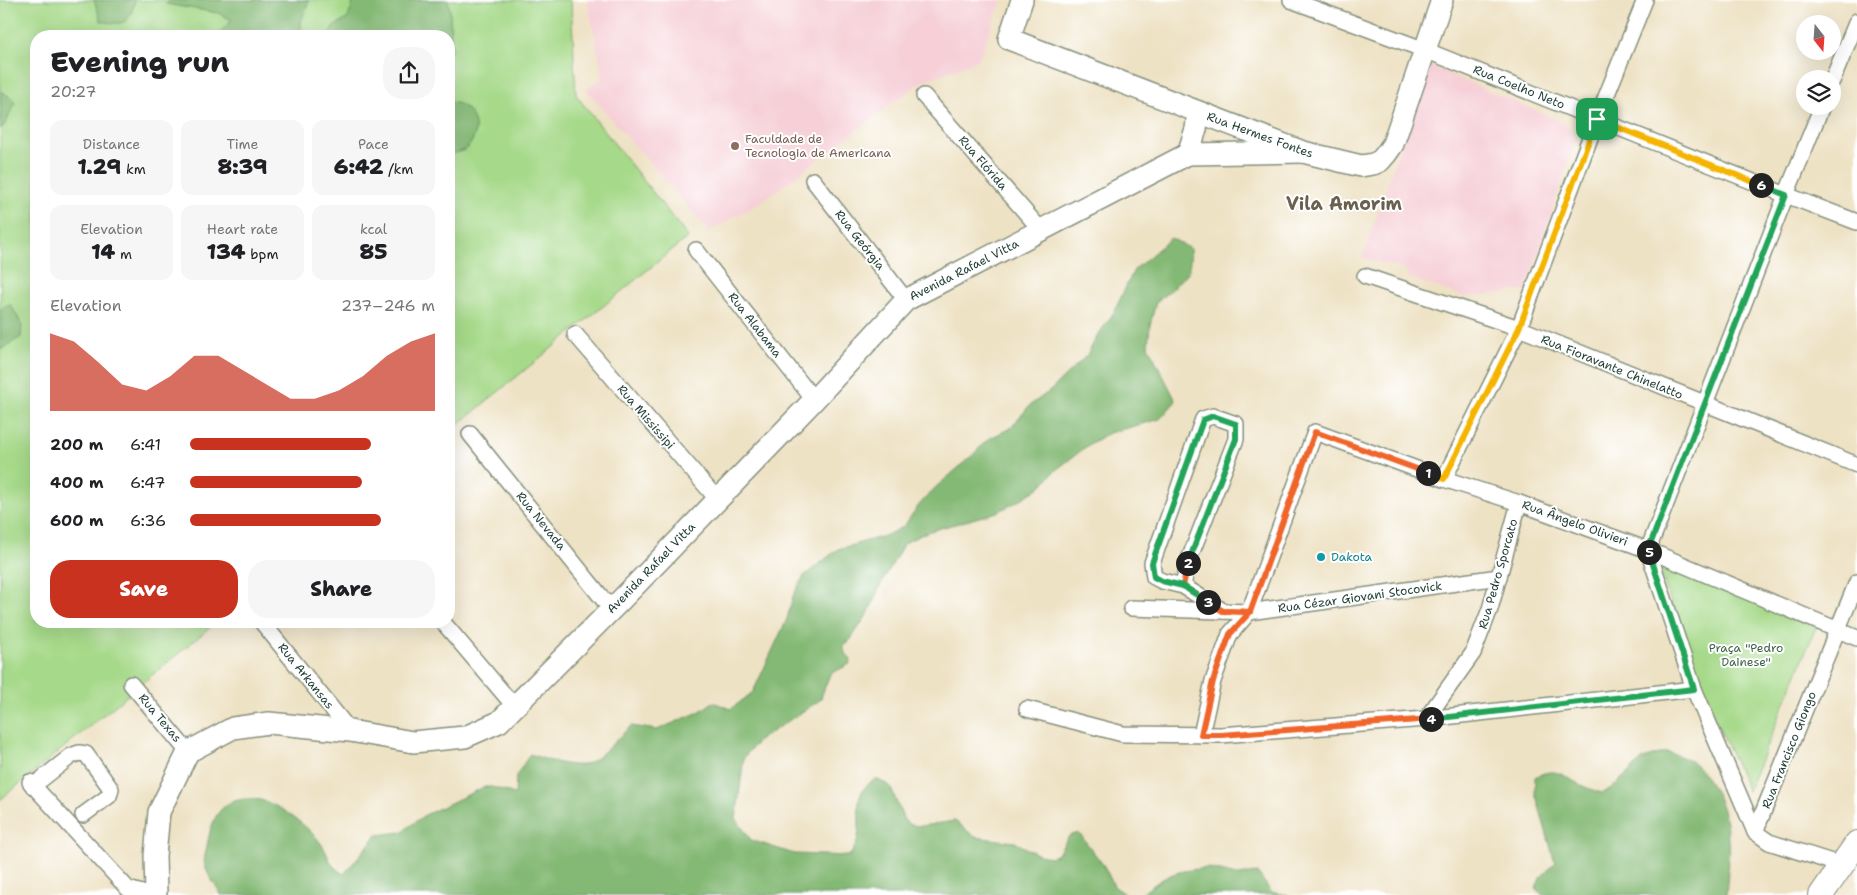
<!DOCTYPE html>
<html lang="en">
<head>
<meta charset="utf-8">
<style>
  body { margin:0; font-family:"Shantell Sans",sans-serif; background:#f6f6f6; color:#202124; height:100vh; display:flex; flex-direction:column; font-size:19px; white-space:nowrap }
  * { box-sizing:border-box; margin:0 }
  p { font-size:16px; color:#757577 }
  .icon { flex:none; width:28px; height:28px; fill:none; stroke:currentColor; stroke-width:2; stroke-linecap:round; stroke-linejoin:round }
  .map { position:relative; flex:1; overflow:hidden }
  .panel { position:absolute; left:30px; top:30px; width:425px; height:598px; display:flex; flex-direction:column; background:#fff; border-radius:20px; box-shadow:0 5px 20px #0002 }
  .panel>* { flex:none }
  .needle { width:32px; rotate:163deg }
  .buttons { position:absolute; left:1796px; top:15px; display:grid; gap:10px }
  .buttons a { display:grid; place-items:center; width:45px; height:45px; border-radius:50%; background:#fff; box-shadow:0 5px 20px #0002; font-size:25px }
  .pin { position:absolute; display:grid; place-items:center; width:42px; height:42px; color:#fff; margin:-21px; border-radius:10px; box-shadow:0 2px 8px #0006 }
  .km { position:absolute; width:25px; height:25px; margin:-12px; border-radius:50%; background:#222; color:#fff; font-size:14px; line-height:25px; text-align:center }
  .round { display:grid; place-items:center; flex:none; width:52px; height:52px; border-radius:20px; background:#f6f6f6 }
  .head { display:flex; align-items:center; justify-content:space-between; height:85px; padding:0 20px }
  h1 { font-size:28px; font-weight:800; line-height:38px }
  .stats { display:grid; grid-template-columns:repeat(3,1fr); gap:8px; height:85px; padding:5px 20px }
  .stats div { display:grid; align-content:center; border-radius:12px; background:#f6f6f6; text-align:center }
  .stats b { font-size:21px; font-weight:800 }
  .stats small { font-size:14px; font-weight:400 }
  .stats p { font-size:14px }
  .chart { height:140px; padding:10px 20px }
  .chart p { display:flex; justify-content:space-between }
  .chart svg { width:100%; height:90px; margin-top:5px; fill:#c8321e; opacity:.7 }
  .action { display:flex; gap:10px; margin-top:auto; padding:10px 20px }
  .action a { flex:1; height:58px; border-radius:20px; background:#c8321e; color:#fff; font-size:20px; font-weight:800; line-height:58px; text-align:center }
  .action a+a { background:#f6f6f6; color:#202124 }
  ul { padding:0 20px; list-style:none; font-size:16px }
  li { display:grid; grid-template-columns:80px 60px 1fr; align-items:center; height:38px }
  li i { height:12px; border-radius:6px; background:#c8321e }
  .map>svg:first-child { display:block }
  .built { fill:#f6cfd7 }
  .green { fill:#a6d989; stroke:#628b5e }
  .forest { fill:#84b975; stroke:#527b54 }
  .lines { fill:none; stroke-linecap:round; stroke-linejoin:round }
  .minor-casing { stroke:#86907c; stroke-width:18 }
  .secondary-casing { stroke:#86907c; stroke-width:24 }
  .primary-casing { stroke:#86907c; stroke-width:26 }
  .minor { stroke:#fff; stroke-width:15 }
  .secondary { stroke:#fff; stroke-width:21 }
  .primary { stroke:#fff; stroke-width:24 }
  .split-1-casing { stroke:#fff; stroke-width:10 }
  .split-2-casing { stroke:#fff; stroke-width:10 }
  .split-3-casing { stroke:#fff; stroke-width:10 }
  .split-4-casing { stroke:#fff; stroke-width:10 }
  .split-5-casing { stroke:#fff; stroke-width:10 }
  .split-6-casing { stroke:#fff; stroke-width:10 }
  .split-7-casing { stroke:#fff; stroke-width:10 }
  .split-1 { stroke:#f5b400; stroke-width:6 }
  .split-2 { stroke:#f0652b; stroke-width:6 }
  .split-3 { stroke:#22a559; stroke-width:6 }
  .split-4 { stroke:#f0652b; stroke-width:6 }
  .split-5 { stroke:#22a559; stroke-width:6 }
  .split-6 { stroke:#22a559; stroke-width:6 }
  .split-7 { stroke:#f5b400; stroke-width:6 }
  .education-dot { fill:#8d6e63; stroke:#fff; stroke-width:2 }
  .culture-dot { fill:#0f9aa8; stroke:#fff; stroke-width:2 }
  .labels { text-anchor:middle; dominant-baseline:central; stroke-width:4; stroke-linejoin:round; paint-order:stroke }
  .street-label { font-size:12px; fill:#1f3d34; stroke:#fff }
  .education-label { font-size:12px; fill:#785e54; stroke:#fff; text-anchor:start }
  .culture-label { font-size:12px; fill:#0d838f; stroke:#fff; text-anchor:start }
  .park-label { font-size:12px; fill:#416449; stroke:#fff }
  .district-label { font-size:18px; font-weight:bold; fill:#6a6050; stroke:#fff }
</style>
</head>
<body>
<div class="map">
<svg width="1857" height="895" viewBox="0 0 1857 895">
  <rect width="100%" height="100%" fill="#fff"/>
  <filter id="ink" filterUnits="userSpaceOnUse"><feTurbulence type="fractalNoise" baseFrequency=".02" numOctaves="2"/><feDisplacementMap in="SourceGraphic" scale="10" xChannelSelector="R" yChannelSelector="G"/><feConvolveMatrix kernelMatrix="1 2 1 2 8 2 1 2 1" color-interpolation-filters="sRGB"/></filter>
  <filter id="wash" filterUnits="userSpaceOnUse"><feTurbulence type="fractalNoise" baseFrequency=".0096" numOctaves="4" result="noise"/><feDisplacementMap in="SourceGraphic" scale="20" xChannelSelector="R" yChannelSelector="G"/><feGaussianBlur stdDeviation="1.12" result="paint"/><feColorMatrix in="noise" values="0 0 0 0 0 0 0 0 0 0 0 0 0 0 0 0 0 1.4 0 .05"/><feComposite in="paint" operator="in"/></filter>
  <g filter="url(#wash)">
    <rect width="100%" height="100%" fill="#eee2c4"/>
    <g class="built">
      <polygon points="587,0 1002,0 978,60 921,82 760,203 709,231 586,90 603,77"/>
      <polygon points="1428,65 1567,124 1574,144 1526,290 1465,297 1409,278 1405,269 1362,258"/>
    </g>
    <g class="green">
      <polygon points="0,0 571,0 576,95 688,237 449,432 449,36 36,36 36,621 218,621 0,800"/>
      <polygon points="1656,559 1817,625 1748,791 1700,686"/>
    </g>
    <g class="forest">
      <path d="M94,0h41c-5,24 -11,26 -34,21z"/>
      <polygon points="170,0 309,0 301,22 301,36 216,36 232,20 218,13 166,4"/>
      <polygon points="354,0 448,0 450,10 451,50 449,54 449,36 328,36 333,27 348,18"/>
      <polygon points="0,91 12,98 15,104 4,126 1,129"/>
      <path d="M449,102c24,1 35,28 18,46 -4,4 -13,5 -18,7z"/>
      <path d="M1171,238l20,11 -2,22 -16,17 -17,14 -6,23 -2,21 28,55 -16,18 -51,14 -18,10 -35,27 -16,17 -25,16 -18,9 -70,20 -23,11 -25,45 -10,24 -18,27 -7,7v5l7,9 -1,4 -20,10 -10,26 -62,41 -14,16 -8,62 15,21 43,14 55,2c3,-4 7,-9 8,-14 7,-23 -9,-50 19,-63l14,7 14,34 6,5 11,1 34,-5 20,16 40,5 24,13 12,2 7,-3 11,-18 10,-3 25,33 10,20 11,9h-904c-5,-9 -14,-20 -16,-30 -2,-5 1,-13 2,-19 5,-28 13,-49 47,-47 21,1 57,29 68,46 9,14 6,20 22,29l33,-39 25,-3 21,-16 61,-29h8l23,7 1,-18 14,-22c12,5 40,13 53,11 13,-2 38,-30 48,-39l26,4 42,-18 14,-10 18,7 22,-17 34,-73 6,-23 11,-20 34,-27 47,-13 19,-10 15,-21 16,-17 37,-32 16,-17 23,-11 18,-22 21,-15 37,-36 11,-20 15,-21 21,-44z"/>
      <polygon points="11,305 22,325 21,337 0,350 0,310 5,306"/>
      <path d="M1667,752c8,3 22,6 28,12 4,3 7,8 10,12 28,35 25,77 21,119h-183l-7,-6 4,-11 15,-15 -20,-71v-15c23,-12 28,0 48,9 6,3 13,5 19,7l11,-6 30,-28z"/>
      <path d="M1209,868l27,7 22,-2 13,19 17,3h-148c29,-22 34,-24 69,-27z"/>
    </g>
  </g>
  <g filter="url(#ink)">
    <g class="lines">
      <defs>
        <g id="minor">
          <polyline points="1291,0 1425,50 1786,195 1857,222"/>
          <polyline points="1832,81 1857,21"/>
          <polyline points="924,96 1041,230"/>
          <polyline points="1822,106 1786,195 1648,550 1694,689 1755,832 1769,842 1841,865"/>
          <polyline points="813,180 906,300"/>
          <polyline points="696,250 814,400"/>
          <polyline points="1365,276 1519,328 1857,465"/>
          <polyline points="575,334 717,499"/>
          <polyline points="470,434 611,609"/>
          <polyline points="1444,479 1519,328 1597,119 1645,0"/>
          <polyline points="1183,586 1188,562 1236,439 1236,424 1213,416 1203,419 1152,563 1154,577 1162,581 1183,586 1223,611"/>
          <polyline points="1131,608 1249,612 1499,577"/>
          <polyline points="261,621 350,731"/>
          <polyline points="442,621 514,706"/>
          <polyline points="131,684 188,752"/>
          <polyline points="1027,709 1123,734 1221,735 1426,719 1694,689"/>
          <polyline points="1426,719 1473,653 1490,609 1519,503"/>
          <polyline points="1201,735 1213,681 1230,634 1249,612 1315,432 1444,479 1519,503 1648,550 1857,638"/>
          <polyline points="30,782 128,889 149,895"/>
          <polyline points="33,786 71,756 79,753 86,754 111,789 109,796 83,815"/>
          <polyline points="1755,832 1857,582"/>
        </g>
        <g id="secondary">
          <polyline points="1022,0 1009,39 1303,152 1361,166 1373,164 1380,161 1386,154 1393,144 1442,0"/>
          <polyline points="1188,154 1196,129 1198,113"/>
          <polyline points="156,895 155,856 159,812 188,752 233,728 269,723 350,731 413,742 465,737 499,722 621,600 814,400 906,300 1188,154 1303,152"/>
        </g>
        <polyline id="primary" points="1821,895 1857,843"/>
      </defs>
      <use href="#minor" class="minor-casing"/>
      <use href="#secondary" class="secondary-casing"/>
      <use href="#primary" class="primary-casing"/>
      <use href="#minor" class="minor"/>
      <use href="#secondary" class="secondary"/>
      <use href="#primary" class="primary"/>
    </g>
  </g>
  <g class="lines" filter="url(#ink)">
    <defs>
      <polyline id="split-1" points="1428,473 1444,479 1519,328 1597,119"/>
      <polyline id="split-2" points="1188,563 1183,586 1223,611 1250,612 1315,432 1428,473"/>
      <polyline id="split-3" points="1188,563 1236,439 1236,424 1213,416 1203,420 1152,563 1154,577 1162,581 1183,586 1208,602"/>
      <polyline id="split-4" points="1208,602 1223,611 1250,612 1230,634 1213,681 1201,735 1221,735 1431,719"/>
      <polyline id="split-5" points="1431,719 1694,689 1649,552"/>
      <polyline id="split-6" points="1649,552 1648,550 1786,195 1761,185"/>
      <polyline id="split-7" points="1597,119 1761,185"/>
    </defs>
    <use href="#split-1" class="split-1-casing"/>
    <use href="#split-2" class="split-2-casing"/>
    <use href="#split-3" class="split-3-casing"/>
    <use href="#split-4" class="split-4-casing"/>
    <use href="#split-5" class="split-5-casing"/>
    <use href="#split-6" class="split-6-casing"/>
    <use href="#split-7" class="split-7-casing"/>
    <use href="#split-1" class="split-1"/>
    <use href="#split-2" class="split-2"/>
    <use href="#split-3" class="split-3"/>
    <use href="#split-4" class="split-4"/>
    <use href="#split-5" class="split-5"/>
    <use href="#split-6" class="split-6"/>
    <use href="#split-7" class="split-7"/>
  </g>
  <circle class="education-dot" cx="735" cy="146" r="5"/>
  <circle class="culture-dot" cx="1321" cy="557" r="5"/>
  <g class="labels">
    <g class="street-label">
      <text transform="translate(1519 87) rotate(22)">Rua Coelho Neto</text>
      <text transform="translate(1260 135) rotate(20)">Rua Hermes Fontes</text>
      <text transform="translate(983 163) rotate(49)">Rua Flórida</text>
      <text transform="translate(860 240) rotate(52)">Rua Geórgia</text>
      <text transform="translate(964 270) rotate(-27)">Avenida Rafael Vitta</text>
      <text transform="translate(755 325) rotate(52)">Rua Alabama</text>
      <text transform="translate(1612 367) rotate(22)">Rua Fioravante Chinelatto</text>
      <text transform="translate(646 417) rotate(49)">Rua Mississipi</text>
      <text transform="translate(541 521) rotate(51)">Rua Nevada</text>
      <text transform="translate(1575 523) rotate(20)">Rua Ângelo Olivieri</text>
      <text transform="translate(651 568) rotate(-46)">Avenida Rafael Vitta</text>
      <text transform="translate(1498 574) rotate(-74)">Rua Pedro Sporcato</text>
      <text transform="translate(1360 597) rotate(-8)">Rua Cézar Giovani Stocovick</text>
      <text transform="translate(306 676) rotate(51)">Rua Arkansas</text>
      <text transform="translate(160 718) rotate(50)">Rua Texas</text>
      <text transform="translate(1789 750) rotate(-68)">Rua Francisco Giongo</text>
    </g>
    <g class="education-label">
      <text x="745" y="139">Faculdade de<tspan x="745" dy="14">Tecnologia de Americana</tspan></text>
    </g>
    <g class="culture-label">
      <text x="1331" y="557">Dakota</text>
    </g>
    <g class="park-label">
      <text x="1746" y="648">Praça "Pedro<tspan x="1746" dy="14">Dainese"</tspan></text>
    </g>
    <g class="district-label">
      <text x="1344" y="204">Vila Amorim</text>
    </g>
  </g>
</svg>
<div class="buttons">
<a><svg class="needle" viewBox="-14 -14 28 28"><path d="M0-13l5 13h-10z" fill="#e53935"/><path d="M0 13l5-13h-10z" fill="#757577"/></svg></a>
<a><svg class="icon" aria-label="layers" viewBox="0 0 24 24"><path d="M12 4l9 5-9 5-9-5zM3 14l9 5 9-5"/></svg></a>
</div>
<div class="pin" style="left:1597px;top:119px;background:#1e9e55"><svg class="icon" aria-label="arrive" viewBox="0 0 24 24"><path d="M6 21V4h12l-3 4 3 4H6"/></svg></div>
<b class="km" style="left:1428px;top:473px">1</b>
<b class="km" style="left:1188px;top:563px">2</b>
<b class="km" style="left:1208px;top:602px">3</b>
<b class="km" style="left:1431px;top:719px">4</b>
<b class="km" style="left:1649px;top:552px">5</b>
<b class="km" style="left:1761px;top:185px">6</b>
<section class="panel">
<div class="head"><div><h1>Evening run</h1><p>20:27</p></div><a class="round"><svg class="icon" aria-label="share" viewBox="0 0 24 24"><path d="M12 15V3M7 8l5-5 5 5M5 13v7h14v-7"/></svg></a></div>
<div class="stats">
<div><p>Distance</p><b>1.29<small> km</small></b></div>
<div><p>Time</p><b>8:39</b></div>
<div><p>Pace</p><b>6:42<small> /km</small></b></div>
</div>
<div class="stats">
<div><p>Elevation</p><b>14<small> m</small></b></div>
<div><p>Heart rate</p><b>134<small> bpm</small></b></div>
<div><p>kcal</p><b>85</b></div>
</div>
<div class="chart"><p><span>Elevation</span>237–246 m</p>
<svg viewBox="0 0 160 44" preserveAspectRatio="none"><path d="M0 44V6L10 10L20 20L30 31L40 34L50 27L60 17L70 17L80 24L90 31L100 38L110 38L120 34L130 27L140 17L150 10L160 6V44z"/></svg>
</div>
<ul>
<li><b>200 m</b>6:41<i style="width:74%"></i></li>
<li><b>400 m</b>6:47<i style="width:70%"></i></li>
<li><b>600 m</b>6:36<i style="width:78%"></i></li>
</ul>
<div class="action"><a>Save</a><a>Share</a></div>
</section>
</div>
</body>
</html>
